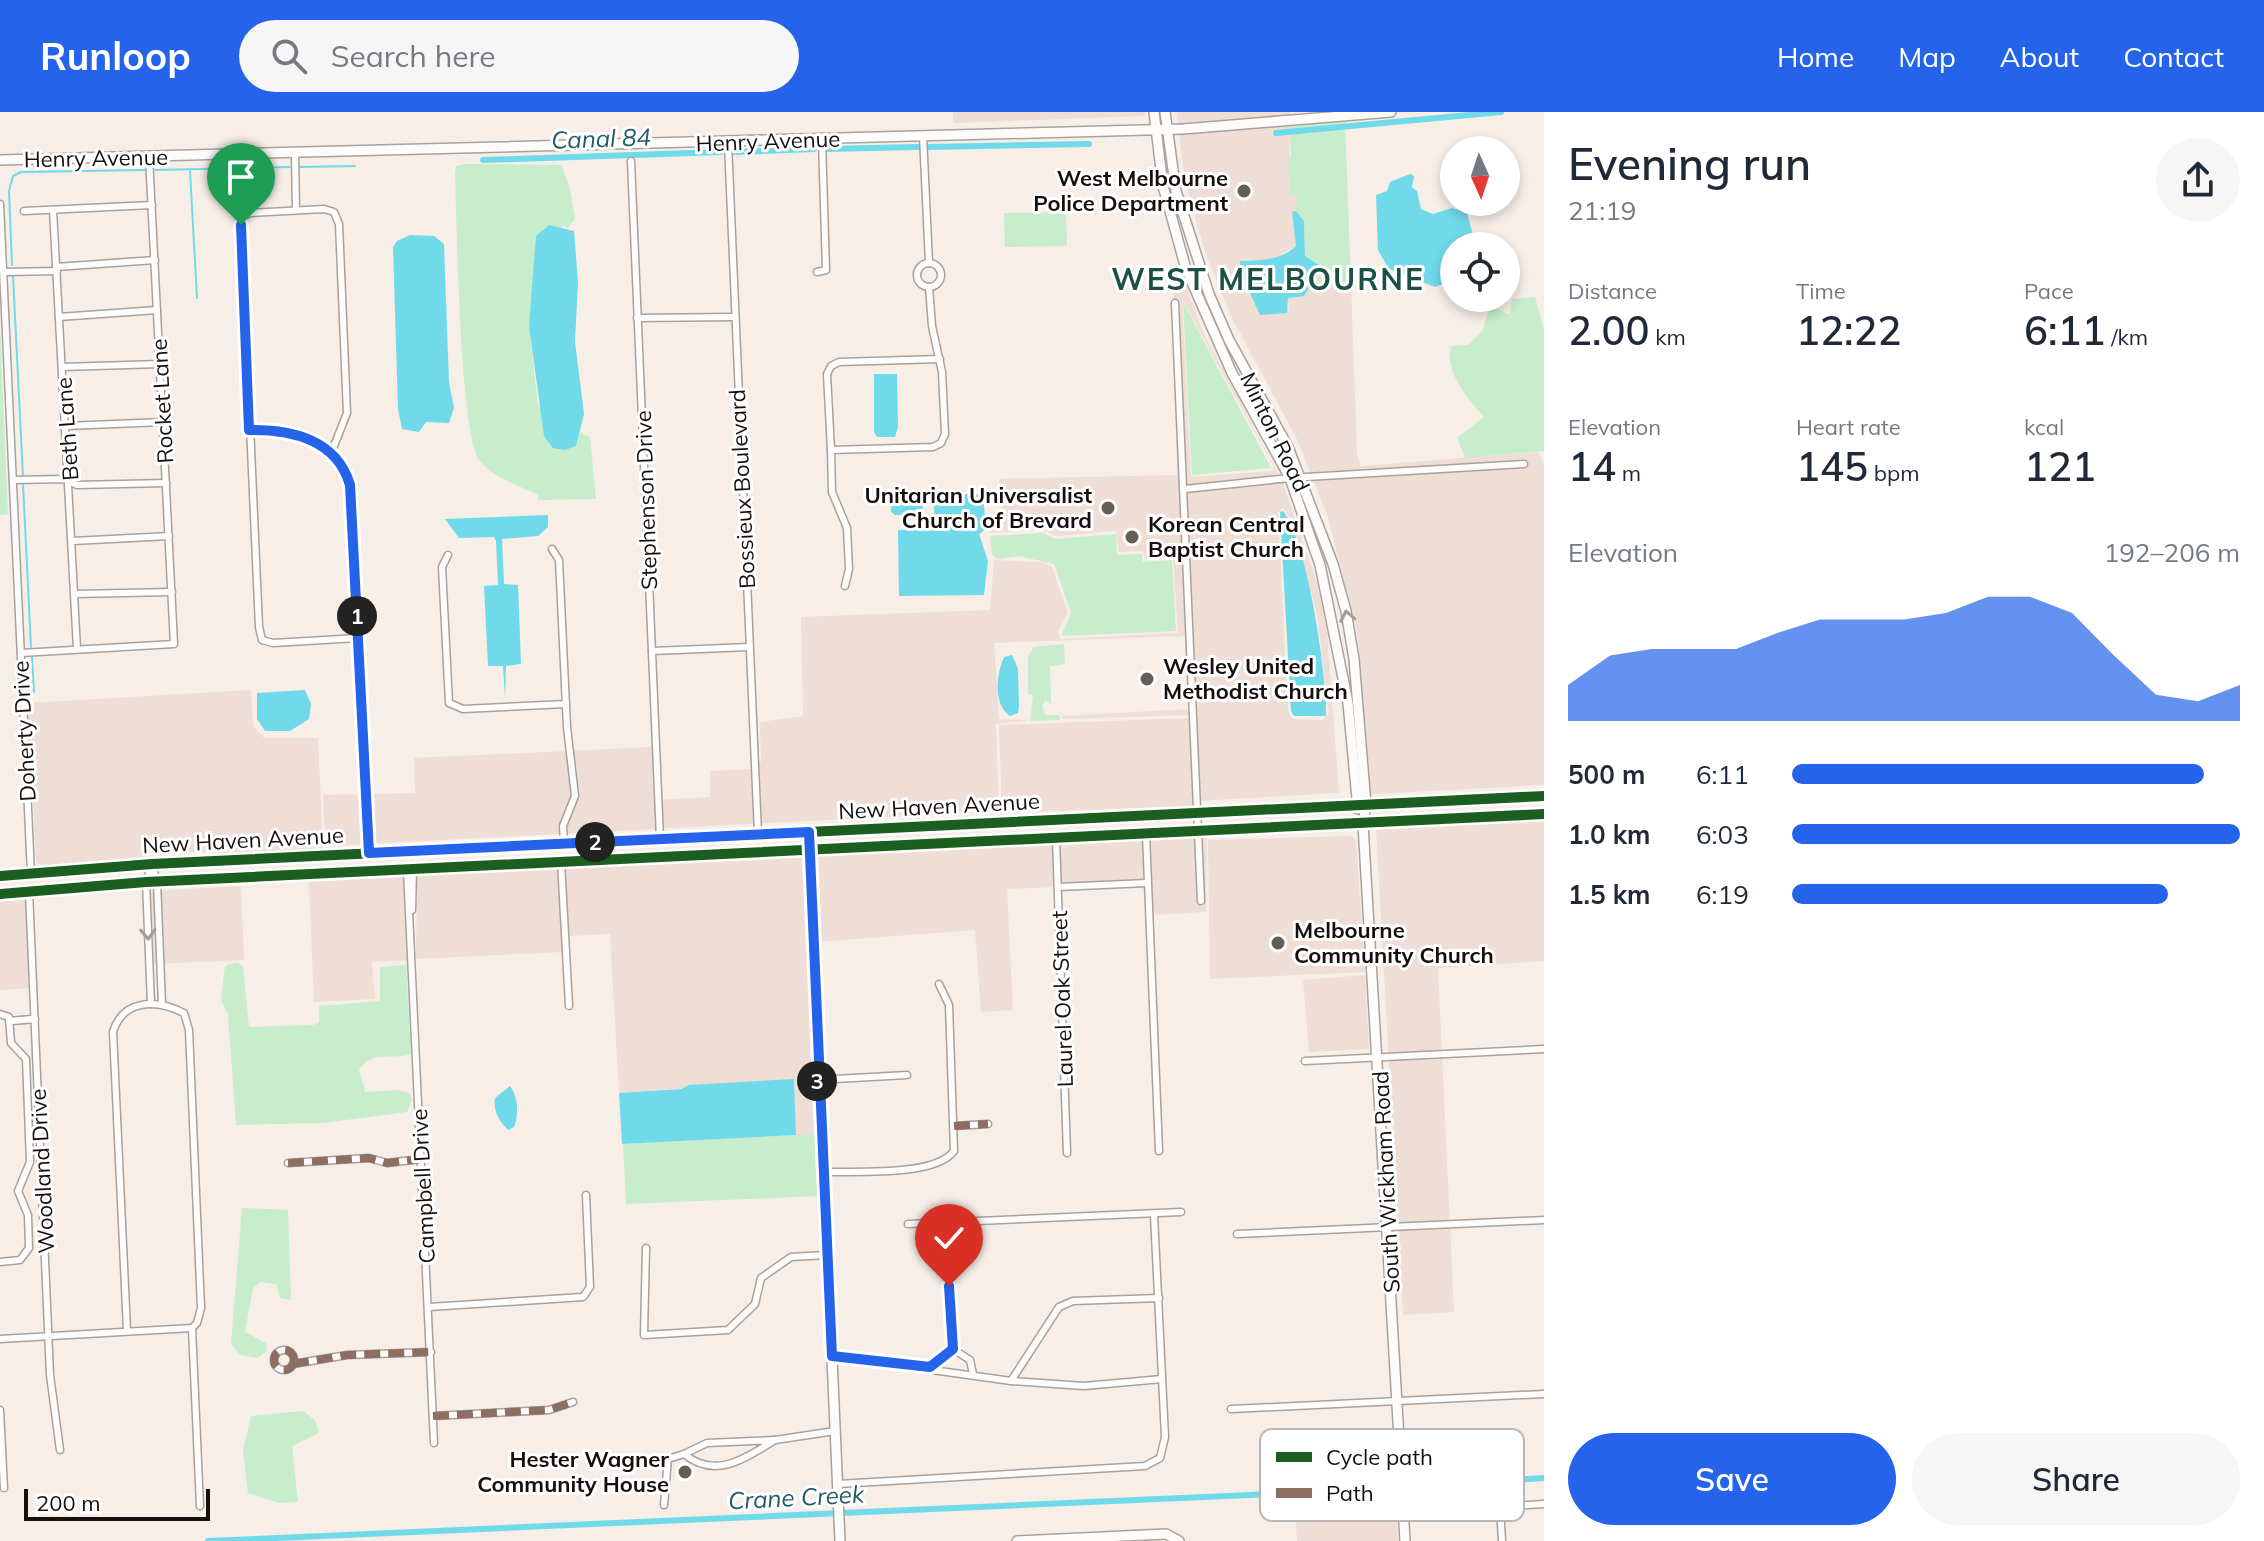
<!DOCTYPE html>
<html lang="en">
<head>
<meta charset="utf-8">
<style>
  body { margin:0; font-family:Mulish,sans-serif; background:#f6f6f7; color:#1f2937; height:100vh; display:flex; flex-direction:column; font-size:30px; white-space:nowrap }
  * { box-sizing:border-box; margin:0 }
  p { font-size:26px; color:#747a83 }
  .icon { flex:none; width:44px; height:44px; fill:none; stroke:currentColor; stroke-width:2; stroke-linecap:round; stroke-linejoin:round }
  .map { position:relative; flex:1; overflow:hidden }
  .panel { display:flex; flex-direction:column; background:#fff; width:720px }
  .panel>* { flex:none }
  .needle { width:52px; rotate:177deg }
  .controls { position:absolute; left:1440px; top:24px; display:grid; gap:16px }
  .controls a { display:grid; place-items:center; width:80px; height:80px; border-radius:50%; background:#fff; box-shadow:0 4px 12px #0003; font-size:40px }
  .scale { position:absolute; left:24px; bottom:20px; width:186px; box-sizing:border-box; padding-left:8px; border:4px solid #15100d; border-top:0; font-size:22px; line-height:28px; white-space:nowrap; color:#15100d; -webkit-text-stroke:6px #fff; paint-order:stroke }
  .pin { position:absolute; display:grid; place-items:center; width:68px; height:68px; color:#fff; margin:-82px -34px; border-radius:50% 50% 50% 0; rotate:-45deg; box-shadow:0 0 8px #0007 }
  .pin .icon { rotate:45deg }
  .km { position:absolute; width:40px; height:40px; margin:-20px; border-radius:50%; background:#222; color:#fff; font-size:22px; line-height:40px; text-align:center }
  .round { display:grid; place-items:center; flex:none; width:84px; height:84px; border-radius:42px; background:#f6f6f7 }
  .headline { display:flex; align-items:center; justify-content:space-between; height:136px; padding:0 24px }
  h1 { font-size:44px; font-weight:600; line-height:60px }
  .metrics { display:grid; grid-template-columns:repeat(3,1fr); gap:12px; height:136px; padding:8px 24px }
  .metrics div { display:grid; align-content:center }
  .metrics b { font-size:40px; font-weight:600 }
  .metrics small { font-size:22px; font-weight:400 }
  .metrics p { font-size:22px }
  .chart { height:224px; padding:16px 24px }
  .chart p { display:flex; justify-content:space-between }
  .chart svg { width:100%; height:144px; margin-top:8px; fill:#2563eb; opacity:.7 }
  .action { display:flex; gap:16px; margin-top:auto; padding:16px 24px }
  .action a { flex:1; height:92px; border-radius:48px; background:#2563eb; color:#fff; font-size:32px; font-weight:600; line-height:92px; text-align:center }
  .action a+a { background:#f6f6f7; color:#1f2937 }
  ul { padding:0 24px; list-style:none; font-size:26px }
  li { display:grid; grid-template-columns:128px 96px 1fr; align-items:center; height:60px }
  li i { height:20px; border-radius:10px; background:#2563eb }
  header { display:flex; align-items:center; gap:48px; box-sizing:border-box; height:112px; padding:0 40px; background:#2563eb; color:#fff }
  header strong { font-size:38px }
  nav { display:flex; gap:44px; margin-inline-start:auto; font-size:28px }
  .search { width:560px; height:72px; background:#f6f6f7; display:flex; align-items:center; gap:20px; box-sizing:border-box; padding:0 28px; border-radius:44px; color:#747a83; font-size:30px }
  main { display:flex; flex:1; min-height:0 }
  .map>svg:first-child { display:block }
  .commercial { fill:#eeded5; fill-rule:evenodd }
  .green { fill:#c7edcc }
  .water { fill:#70daea }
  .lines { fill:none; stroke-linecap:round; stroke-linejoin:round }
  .stream { stroke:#70daea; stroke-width:2 }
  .canal { stroke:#70daea; stroke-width:6 }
  .street-casing { stroke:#a8a29d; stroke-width:9 }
  .secondary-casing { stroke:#a8a29d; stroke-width:12 }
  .primary-casing { stroke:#a8a29d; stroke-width:13 }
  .street { stroke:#fefcfb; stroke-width:6 }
  .secondary { stroke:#fefcfb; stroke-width:9 }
  .primary { stroke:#fefcfb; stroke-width:10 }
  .quiet { stroke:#8d6e63; stroke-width:8; stroke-dasharray:16 8; stroke-linecap:butt }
  .cycleway-casing { stroke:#fff; stroke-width:15 }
  .cycleway { stroke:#1b5e20; stroke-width:10 }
  .oneway { stroke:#a19e9c }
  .route-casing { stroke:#fff; stroke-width:16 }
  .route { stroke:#2563eb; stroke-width:10 }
  .poi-dot { fill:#645e59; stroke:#fff; stroke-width:3 }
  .labels { text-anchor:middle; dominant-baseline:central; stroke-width:6; stroke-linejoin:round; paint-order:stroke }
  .street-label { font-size:22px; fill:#15100d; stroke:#fff }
  .poi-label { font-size:22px; font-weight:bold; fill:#15100d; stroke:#fff; text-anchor:end }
  .water-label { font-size:24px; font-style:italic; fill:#205c67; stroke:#fff }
  .district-label { font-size:30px; font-weight:bold; letter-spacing:2px; fill:#1b5145; stroke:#fff }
  .key { fill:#fff; stroke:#b9b7b6; stroke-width:2 }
  .key-label { font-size:22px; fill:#15100d }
</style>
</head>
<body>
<header>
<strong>Runloop</strong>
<div class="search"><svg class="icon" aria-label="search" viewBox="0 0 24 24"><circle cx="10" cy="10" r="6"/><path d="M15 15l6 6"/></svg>Search here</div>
<nav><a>Home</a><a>Map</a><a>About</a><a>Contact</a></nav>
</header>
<main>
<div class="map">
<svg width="1544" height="1429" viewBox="0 0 1544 1429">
  <rect width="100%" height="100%" fill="#f6eee7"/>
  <g class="commercial">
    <polygon points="953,0 1145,0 1145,4 953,11"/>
    <polygon points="1177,0 1290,0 1289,6 1178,14"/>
    <polygon points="1289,13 1290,83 1298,83 1298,99 1292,100 1296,134 1272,147 1240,149 1289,198 1288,186 1304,184 1319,160 1343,173 1351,172 1357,342 1361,354 1538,340 1544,352 1544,673 1371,682 1358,524 1328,405 1297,327 1231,204 1205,140 1185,69 1179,21"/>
    <path d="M1180,159l24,63 79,149 34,100 10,47 12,163 -144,8 -4,-86 -129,4v-3l128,-7 -5,-73 -191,7 5,76 29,1 -32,4 3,87 -674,35 -2,-51 92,-2 -1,-35 239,-11 3,53 54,-3v-26l43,-2 2,-6 6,-1 -1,-40 43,-6 -2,-99 189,-7 4,-50 48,2 10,5 16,46 -10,18 2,8 118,-6 -5,-76 -28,2 -2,-8 -24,1 -3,-21 -60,5 -14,-7 -53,4v-6l15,-1 -5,-47 178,-4 -4,-187zM1182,187l92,168 -1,4 -82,6zM1283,396l9,13 25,93 12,99 -6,7 -30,-1 -5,-7 -10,-200z"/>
    <polygon points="251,578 253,614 264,626 318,626 323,737 233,741 161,739 145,740 143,746 41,754 36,749 28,591"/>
    <polygon points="1190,606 1193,694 1002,701 999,613"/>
    <polygon points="1544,709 1544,849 1438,856 1454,1200 1403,1203 1376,717"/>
    <polygon points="1345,720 1207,725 1206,800 1151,803 1149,727 1196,726 1199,793 1205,792 1202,725"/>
    <polygon points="1352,724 1356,729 1365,860 1210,867 1208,728"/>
    <polygon points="1143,728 1143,767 1061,771 1059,732"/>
    <polygon points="1053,732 1055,775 1007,777 1013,898 981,900 975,818 815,830 812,744"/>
    <polygon points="806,744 817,1022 796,1023 794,968 619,981 610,822 568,824 565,756"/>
    <polygon points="558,756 563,840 416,847 417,764"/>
    <polygon points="403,765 409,848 372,850 375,887 314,890 309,770"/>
    <polygon points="241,774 244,848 154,852 151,779"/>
    <polygon points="26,788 31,876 0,878 0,789"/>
    <polygon points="1365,863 1369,937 1309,940 1303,868"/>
    <polygon points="1395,1383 1398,1429 1297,1429 1294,1385"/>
  </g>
  <g class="green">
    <polygon points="1345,8 1351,172 1343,173 1319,160 1319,153 1305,144 1304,109 1296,99 1298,84 1290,83 1288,45 1291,44 1289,13"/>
    <path d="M465,52l96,1 9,23 5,31 -7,9 -5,-2 -32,78 -2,22 9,79 38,41 4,-13 10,4 6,62 -58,1v-5c-19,-10 -45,-17 -58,-34 -21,-27 -23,-239 -25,-286l1,-9z"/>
    <polygon points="1066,100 1067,134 1005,135 1004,101"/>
    <path d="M1535,185l9,33v121l-79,7 -8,-20 27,-21c-16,-18 -40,-46 -33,-71l17,-1 14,-14 9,-26 18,10 3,-16z"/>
    <polygon points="1183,190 1271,356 1192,363"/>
    <polygon points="0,217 8,402 0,403"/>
    <polygon points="1042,421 1056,427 1116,422 1117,443 1142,442 1143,450 1172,448 1176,519 1061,524 1071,501 1054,452 1019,444 997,447 992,443 990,424"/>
    <polygon points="1064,532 1065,552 1050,554 1051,593 1046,588 1042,594 1045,603 1059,603 1060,608 1030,609 1033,583 1028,582 1028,545 1033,535"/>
    <path d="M238,850l5,5 6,60 64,-2 6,-3v-16l61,-5v-34l26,-2 5,89c-20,7 -39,-5 -52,16l6,22 33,-2 11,3 3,6 -5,13 -84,11 -87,2 -8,-110 -7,-15 4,-34z"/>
    <polygon points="817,1022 820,1084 626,1092 623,1032"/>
    <polygon points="242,1096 288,1098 291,1188 280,1186 276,1172 260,1170 253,1176 245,1220 266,1231 267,1239 258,1246 240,1243 231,1232"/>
    <polygon points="303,1299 315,1308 319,1321 292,1334 298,1390 279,1391 248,1381 243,1338 251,1304"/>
  </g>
  <g class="water">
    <polygon points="1410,62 1414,64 1412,75 1417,79 1421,97 1433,102 1452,96 1467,101 1476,134 1454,134 1454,168 1435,175 1389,157 1378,138 1376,83 1387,79 1390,70"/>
    <path d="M1296,99l8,10 1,35 14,9v8l-15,23 -16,2 -1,15 -27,2 -20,-44v-10c20,-1 40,0 56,-15l-4,-34z"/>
    <polygon points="549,113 574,119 578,170 575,230 584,302 576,334 565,338 553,336 544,324 529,214 536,124"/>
    <polygon points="410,123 434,124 444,132 449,270 454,296 449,311 426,310 419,320 402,317 398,297 393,135 397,129"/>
    <polygon points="874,262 897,262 898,315 895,325 877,325 874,320"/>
    <polygon points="922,380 924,392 920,403 895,403 891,400 892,385"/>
    <polygon points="983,382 986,417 979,422 988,449 984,483 899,484 898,418 920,417 935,409 933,383"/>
    <path d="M1283,399c24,28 44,166 43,205h-32l-3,-5 -11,-199z"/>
    <polygon points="548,403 548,415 538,424 502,427 504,472 518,473 521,552 506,554 505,586 503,554 488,554 484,474 498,473 496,429 494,425 459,426 445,407"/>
    <path d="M1012,543l6,14 1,38 -1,6 -8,3c-17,-11 -14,-41 -6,-59z"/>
    <polygon points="305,578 311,592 309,607 290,619 265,619 257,607 257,581"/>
    <polygon points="794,967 796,1023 622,1032 619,981 681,977 689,973"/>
    <path d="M510,974c8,10 9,29 4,41l-6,3c-9,-9 -15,-19 -13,-32z"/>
  </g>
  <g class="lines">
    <g class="stream">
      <polyline points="300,55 355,54"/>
      <polyline points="155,58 290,55"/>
      <polyline points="190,59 197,186"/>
      <polyline points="12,153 9,79 13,64 21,60 145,58"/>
      <polyline points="13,164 23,365"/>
      <polyline points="23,372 31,535"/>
      <polyline points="32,545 34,580"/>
    </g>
    <g class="canal">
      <polyline points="1276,21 1501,0"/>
      <polyline points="928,35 1089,32"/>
      <polyline points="825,37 918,35"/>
      <polyline points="734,40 814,37"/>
      <polyline points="483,48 721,40"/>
      <polyline points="1417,1374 1544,1366"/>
      <polyline points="208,1429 1385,1377"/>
    </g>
    <defs>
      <g id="street">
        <polyline points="923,24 929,151"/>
        <polyline points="728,31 758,722"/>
        <polyline points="295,42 296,98"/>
        <polyline points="631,49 660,727"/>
        <polyline points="0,92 31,762"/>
        <polyline points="53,98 77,537"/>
        <polyline points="24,99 152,93"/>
        <circle cx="929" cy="163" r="12"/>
        <polyline points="56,155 155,148"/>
        <polyline points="4,160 57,159"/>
        <polyline points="817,160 826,158 822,28"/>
        <polyline points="1175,191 1201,789"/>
        <polyline points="59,205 157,198"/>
        <polyline points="637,206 734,205"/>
        <polyline points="62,255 160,252"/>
        <polyline points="66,314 163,310"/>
        <path d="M249,318c44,-1 88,10 101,55l19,368"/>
        <polyline points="831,338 827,262 831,254 839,250 940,247"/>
        <polyline points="332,339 347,301 339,112 334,100 324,97 250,101 242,105 241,113 259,515 262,528 273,531 358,526"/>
        <polyline points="13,368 65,367 77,373 166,371"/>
        <polyline points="1185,377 1290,366 1524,352"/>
        <polyline points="73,429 169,424"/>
        <polyline points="552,437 559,448 567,615 575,684 563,714 564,732"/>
        <polyline points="448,443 442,455 449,591 463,597 566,592"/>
        <polyline points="845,474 849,457 847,416 832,380 831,338 933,335 941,331 945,322 942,260 932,214 929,175"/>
        <polyline points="75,482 172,480"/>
        <polyline points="652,539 749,535"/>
        <polyline points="21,541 174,532 149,45"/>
        <polyline points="1146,722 1159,1039"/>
        <polyline points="1056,727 1067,1041"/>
        <polyline points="561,750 569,894"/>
        <polyline points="152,752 157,770 162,892"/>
        <polyline points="407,758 434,1331"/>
        <polyline points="1058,775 1147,771"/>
        <polyline points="29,780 50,1263 60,1338"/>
        <polyline points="412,798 413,757"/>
        <polyline points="151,892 146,770 152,752"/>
        <polyline points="0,902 9,905 11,931 26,947 30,1050 18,1079 28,1103 29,1136 20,1148 0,1150"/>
        <polyline points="9,909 35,907"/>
        <polyline points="11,909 33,907"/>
        <polyline points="1305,949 1544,937"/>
        <polyline points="817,968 907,963"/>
        <polyline points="954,1014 988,1012"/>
        <polyline points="288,1051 369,1046 387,1051 421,1047"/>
        <path d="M822,1060c32,-1 113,5 132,-21l-5,-146 -10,-21"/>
        <polyline points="908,1112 1181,1100"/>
        <polyline points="1237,1122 1544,1108"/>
        <polyline points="646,1136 644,1223 728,1218 755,1192 761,1166 791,1145 826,1143"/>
        <polyline points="429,1195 583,1185 590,1175 586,1083"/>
        <polyline points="192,1216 200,1394"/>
        <path d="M127,1218l-14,-298c10,-33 43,-33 71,-19l5,17 12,278 -4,15 -5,5"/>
        <polyline points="0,1227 192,1216"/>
        <polyline points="953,1237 970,1248 973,1262"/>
        <circle cx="284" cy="1248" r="10"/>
        <polyline points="832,1244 1011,1269 1084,1274 1162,1267"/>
        <polyline points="293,1252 347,1243 431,1240"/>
        <polyline points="930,1255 953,1237 946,1112"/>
        <polyline points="1011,1269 1059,1195 1073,1189 1159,1186"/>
        <polyline points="1231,1297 1544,1282"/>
        <polyline points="0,1298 4,1376"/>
        <polyline points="433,1304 549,1298 573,1290"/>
        <path d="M775,1328c-30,18 -59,40 -91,14l23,-11z"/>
        <polyline points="775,1328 835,1319"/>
        <polyline points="838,1372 1145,1354 1160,1346 1165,1325 1154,1103"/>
        <polyline points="664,1393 668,1347 684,1342"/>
        <polyline points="1500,1395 1502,1429"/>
        <polyline points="1404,1400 1544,1392"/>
      </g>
      <g id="secondary">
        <polyline points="1154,0 1163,74 1186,157 1232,261 1290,366 1320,453 1348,591 1358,697"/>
        <polyline points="1165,0 1176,79 1209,182 1229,228 1288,335 1333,452 1346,499 1354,547 1366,693 1363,712 1405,1429"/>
        <polyline points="0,48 1183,17 1391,0"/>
        <polyline points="809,720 840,1429"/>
        <polyline points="1017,1429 1166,1422 1179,1429"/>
      </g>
      <g id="primary">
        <polyline points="0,764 152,752 1544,684"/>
        <polyline points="0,782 146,770 1544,702"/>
      </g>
    </defs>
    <use href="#street" class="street-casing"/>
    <use href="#secondary" class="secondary-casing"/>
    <use href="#primary" class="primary-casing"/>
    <use href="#street" class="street"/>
    <use href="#secondary" class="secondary"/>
    <use href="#primary" class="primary"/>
    <g class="quiet">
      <polyline points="954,1014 988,1012"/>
      <polyline points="288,1051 369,1046 387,1051 421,1047"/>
      <circle cx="284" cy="1248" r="10"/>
      <polyline points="293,1252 347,1243 431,1240"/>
      <polyline points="433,1304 549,1298 573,1290"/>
    </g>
    <defs>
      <g id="cycleway">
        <polyline points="0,764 152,752 1544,684"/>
        <polyline points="0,782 146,770 1544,702"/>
      </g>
    </defs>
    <use href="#cycleway" class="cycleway-casing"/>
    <use href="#cycleway" class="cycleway"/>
  </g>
  <defs><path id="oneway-chevron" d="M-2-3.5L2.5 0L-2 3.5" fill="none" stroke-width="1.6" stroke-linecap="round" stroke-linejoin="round" transform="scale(2)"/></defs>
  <g class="oneway">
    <use href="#oneway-chevron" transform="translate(1347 504) rotate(-101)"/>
    <use href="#oneway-chevron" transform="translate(148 822) rotate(88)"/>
  </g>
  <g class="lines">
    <defs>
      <path id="route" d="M241,113l8,205c43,-1 88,10 101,55l19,368 440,-21 23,524 98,11 23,-18 -4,-63"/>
    </defs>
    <use href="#route" class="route-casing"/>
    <use href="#route" class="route"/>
  </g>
  <g class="poi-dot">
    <circle cx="1244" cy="79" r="8"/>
    <circle cx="1108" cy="396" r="8"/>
    <circle cx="1132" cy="425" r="8"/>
    <circle cx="1147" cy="567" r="8"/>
    <circle cx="1278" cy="831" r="8"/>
    <circle cx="685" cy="1360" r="8"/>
  </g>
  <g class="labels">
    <g class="street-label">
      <text transform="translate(768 29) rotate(-2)">Henry Avenue</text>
      <text transform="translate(96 46) rotate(-1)">Henry Avenue</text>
      <text transform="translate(162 289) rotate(-93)">Rocket Lane</text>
      <text transform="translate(67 317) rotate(-94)">Beth Lane</text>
      <text transform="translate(1275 320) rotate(64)">Minton Road</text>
      <text transform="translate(742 377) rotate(-93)">Bossieux Boulevard</text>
      <text transform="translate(646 388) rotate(-92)">Stephenson Drive</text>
      <text transform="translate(24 619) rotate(-93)">Doherty Drive</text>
      <text transform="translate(939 694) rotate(-3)">New Haven Avenue</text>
      <text transform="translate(243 728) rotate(-3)">New Haven Avenue</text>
      <text transform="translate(1062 887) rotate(-92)">Laurel Oak Street</text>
      <text transform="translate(42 1059) rotate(-93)">Woodland Drive</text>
      <text transform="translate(1386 1070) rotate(-93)">South Wickham Road</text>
      <text transform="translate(423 1074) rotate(-93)">Campbell Drive</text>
    </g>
    <g class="poi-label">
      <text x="1228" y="66">West Melbourne<tspan x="1228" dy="25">Police Department</tspan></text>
      <text x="1092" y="383">Unitarian Universalist<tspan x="1092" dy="25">Church of Brevard</tspan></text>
      <text x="1148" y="412" text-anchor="start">Korean Central<tspan x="1148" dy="25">Baptist Church</tspan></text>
      <text x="1163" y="554" text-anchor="start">Wesley United<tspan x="1163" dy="25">Methodist Church</tspan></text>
      <text x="1294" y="818" text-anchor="start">Melbourne<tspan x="1294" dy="25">Community Church</tspan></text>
      <text x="669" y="1347">Hester Wagner<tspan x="669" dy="25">Community House</tspan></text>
    </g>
    <g class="water-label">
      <text transform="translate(601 26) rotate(-2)">Canal 84</text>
      <text transform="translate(796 1385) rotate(-3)">Crane Creek</text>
    </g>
    <g class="district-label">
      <text x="1268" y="167">WEST MELBOURNE</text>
    </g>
  </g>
  <rect x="1260" y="1317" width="264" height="92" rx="12" class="key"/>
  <rect x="1276" y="1340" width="36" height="10" fill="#1b5e20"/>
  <rect x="1276" y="1376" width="36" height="10" fill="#8d6e63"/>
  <g class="key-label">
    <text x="1326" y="1353">Cycle path</text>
    <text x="1326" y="1389">Path</text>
  </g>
</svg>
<div class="controls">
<a><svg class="needle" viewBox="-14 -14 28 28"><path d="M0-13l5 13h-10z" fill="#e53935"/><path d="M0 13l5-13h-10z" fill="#747a83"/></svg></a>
<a><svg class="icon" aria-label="locate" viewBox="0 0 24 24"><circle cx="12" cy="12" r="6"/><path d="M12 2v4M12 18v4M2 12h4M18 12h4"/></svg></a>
</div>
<div class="scale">200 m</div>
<div class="pin" style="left:241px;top:113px;background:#1e9e55"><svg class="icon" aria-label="arrive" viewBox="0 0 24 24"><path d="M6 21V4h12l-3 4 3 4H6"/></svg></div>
<div class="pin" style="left:949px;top:1174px;background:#d93025"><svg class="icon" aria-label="check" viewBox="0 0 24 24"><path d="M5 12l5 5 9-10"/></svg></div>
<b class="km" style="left:357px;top:504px">1</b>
<b class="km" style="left:595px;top:730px">2</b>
<b class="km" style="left:817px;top:969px">3</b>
</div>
<section class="panel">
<div class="headline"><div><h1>Evening run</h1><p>21:19</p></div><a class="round"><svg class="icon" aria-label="share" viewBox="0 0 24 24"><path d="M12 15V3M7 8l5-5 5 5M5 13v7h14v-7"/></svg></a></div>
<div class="metrics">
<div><p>Distance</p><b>2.00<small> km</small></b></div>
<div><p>Time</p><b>12:22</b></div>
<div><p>Pace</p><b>6:11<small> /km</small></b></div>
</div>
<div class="metrics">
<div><p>Elevation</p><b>14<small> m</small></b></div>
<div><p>Heart rate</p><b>145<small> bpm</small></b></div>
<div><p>kcal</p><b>121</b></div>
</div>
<div class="chart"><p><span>Elevation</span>192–206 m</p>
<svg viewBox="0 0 160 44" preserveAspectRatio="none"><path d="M0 44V33L10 24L20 22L30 22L40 22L50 17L60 13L70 13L80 13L90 11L100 6L110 6L120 11L130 24L140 36L150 38L160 33V44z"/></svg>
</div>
<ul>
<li><b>500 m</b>6:11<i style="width:92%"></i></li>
<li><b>1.0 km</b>6:03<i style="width:100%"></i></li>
<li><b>1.5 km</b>6:19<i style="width:84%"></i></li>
</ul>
<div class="action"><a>Save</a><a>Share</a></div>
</section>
</main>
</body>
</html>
